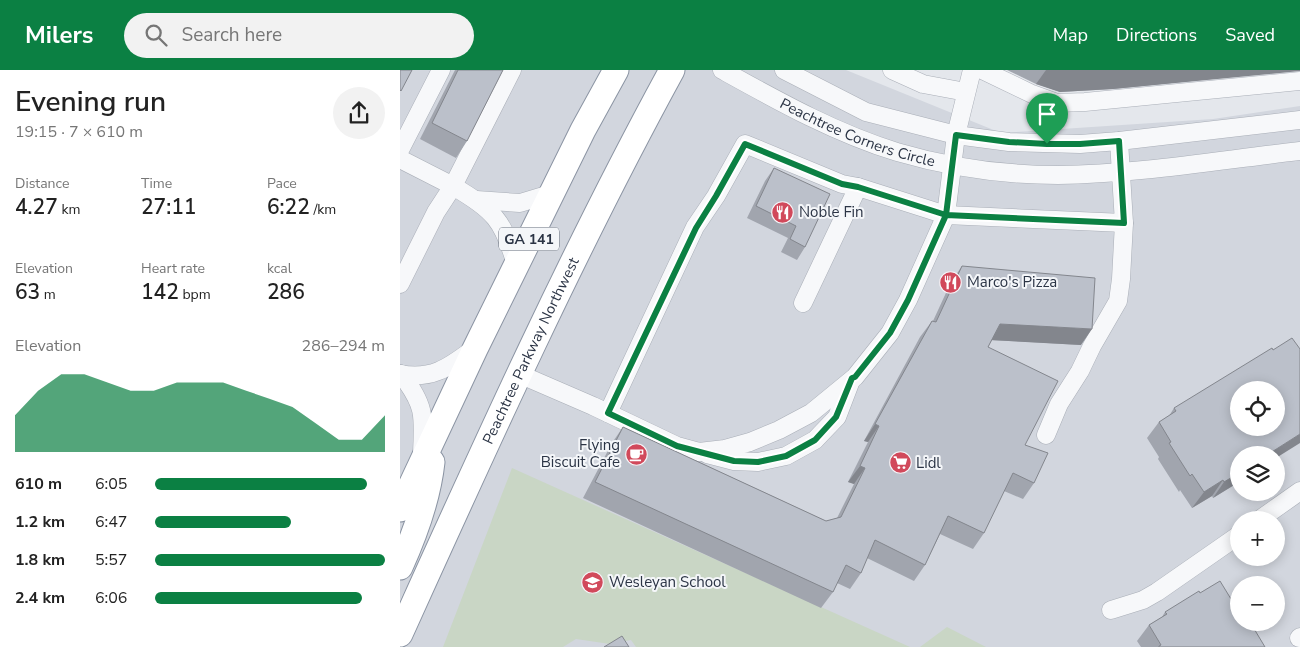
<!DOCTYPE html>
<html lang="en">
<head>
<meta charset="utf-8">
<style>
  body { margin:0; font-family:"Nunito Sans",sans-serif; background:#f2f2f2; color:#222; height:100vh; display:flex; flex-direction:column; font-size:19px; white-space:nowrap }
  * { box-sizing:border-box; margin:0 }
  p { font-size:16px; color:#767676 }
  .icon { flex:none; width:28px; height:28px; fill:none; stroke:currentColor; stroke-width:2; stroke-linecap:round; stroke-linejoin:round }
  .map { position:relative; flex:1; overflow:hidden }
  .sheet { display:flex; flex-direction:column; background:#fff; width:400px }
  .sheet>* { flex:none }
  .tools { position:absolute; left:830px; top:311px; display:grid; gap:10px }
  .tools a { display:grid; place-items:center; width:55px; height:55px; border-radius:50%; background:#fff; box-shadow:0 2px 12px #0003; font-size:25px }
  .pin { position:absolute; display:grid; place-items:center; width:42px; height:42px; color:#fff; margin:-51px -21px; border-radius:50% 50% 50% 0; rotate:-45deg; box-shadow:0 0 5px #0007 }
  .pin .icon { rotate:45deg }
  .round { display:grid; place-items:center; flex:none; width:52px; height:52px; border-radius:26px; background:#f2f2f2 }
  .overview { display:flex; align-items:center; justify-content:space-between; height:85px; padding:0 15px }
  h1 { font-size:28px; font-weight:600; line-height:38px }
  .figures { display:grid; grid-template-columns:repeat(3,1fr); gap:8px; height:85px; padding:5px 15px }
  .figures div { display:grid; align-content:center }
  .figures b { font-size:21px; font-weight:600 }
  .figures small { font-size:14px; font-weight:400 }
  .figures p { font-size:14px }
  .chart { height:140px; padding:10px 15px }
  .chart p { display:flex; justify-content:space-between }
  .chart svg { width:100%; height:90px; margin-top:5px; fill:#0b8043; opacity:.7 }
  ul { padding:0 15px; list-style:none; font-size:16px }
  li { display:grid; grid-template-columns:80px 60px 1fr; align-items:center; height:38px }
  li i { height:12px; border-radius:6px; background:#0b8043 }
  header { display:flex; align-items:center; gap:30px; box-sizing:border-box; height:70px; padding:0 25px; background:#0b8043; color:#fff }
  header strong { font-size:24px }
  nav { display:flex; gap:28px; margin-inline-start:auto; font-size:18px }
  .search { width:350px; height:45px; background:#f2f2f2; display:flex; align-items:center; gap:12px; box-sizing:border-box; padding:0 18px; border-radius:28px; color:#767676; font-size:19px }
  main { display:flex; flex:1; min-height:0 }
  .map>svg:first-child { display:block }
  .built { fill:#d2d6de; fill-rule:evenodd }
  .green { fill:#c9d6c5 }
  .lines { fill:none; stroke-linecap:round; stroke-linejoin:round }
  .minor-casing { stroke:#a9aeb7; stroke-width:19 }
  .highway-casing { stroke:#8b94a3; stroke-width:27 }
  .minor { stroke:#f7f8fa; stroke-width:18 }
  .highway { stroke:#fff; stroke-width:25 }
  .wall { fill:#a1a5ae }
  .shaded-wall { fill:#83868d }
  .building { fill:#bbc0ca; stroke:#83868d; fill-rule:evenodd }
  .route-casing { stroke:#fff; stroke-width:10 }
  .route { stroke:#0b8043; stroke-width:6 }
  .labels { text-anchor:middle; dominant-baseline:central; stroke-width:4; stroke-linejoin:round; paint-order:stroke }
  .shield { fill:#f4f6f9; stroke:#676e7b; stroke-width:1 }
  .shield-label { font-size:14px; font-weight:bold; fill:#2b3445 }
  .street-label { font-size:15px; fill:#2b3445; stroke:#f4f6f9 }
  .poi-label { font-size:15px; fill:#2b3445; stroke:#f4f6f9; text-anchor:start }
</style>
</head>
<body>
<header>
<strong>Milers</strong>
<div class="search"><svg class="icon" aria-label="search" viewBox="0 0 24 24"><circle cx="10" cy="10" r="6"/><path d="M15 15l6 6"/></svg>Search here</div>
<nav><a>Map</a><a>Directions</a><a>Saved</a></nav>
</header>
<main>
<section class="sheet">
<div class="overview"><div><h1>Evening run</h1><p>19:15 · 7 × 610 m</p></div><a class="round"><svg class="icon" aria-label="share" viewBox="0 0 24 24"><path d="M12 15V3M7 8l5-5 5 5M5 13v7h14v-7"/></svg></a></div>
<div class="figures">
<div><p>Distance</p><b>4.27<small> km</small></b></div>
<div><p>Time</p><b>27:11</b></div>
<div><p>Pace</p><b>6:22<small> /km</small></b></div>
</div>
<div class="figures">
<div><p>Elevation</p><b>63<small> m</small></b></div>
<div><p>Heart rate</p><b>142<small> bpm</small></b></div>
<div><p>kcal</p><b>286</b></div>
</div>
<div class="chart"><p><span>Elevation</span>286–294 m</p>
<svg viewBox="0 0 160 44" preserveAspectRatio="none"><path d="M0 44V26L10 14L20 6L30 6L40 10L50 14L60 14L70 10L80 10L90 10L100 14L110 18L120 22L130 30L140 38L150 38L160 26V44z"/></svg>
</div>
<ul>
<li><b>610 m</b>6:05<i style="width:92%"></i></li>
<li><b>1.2 km</b>6:47<i style="width:59%"></i></li>
<li><b>1.8 km</b>5:57<i style="width:100%"></i></li>
<li><b>2.4 km</b>6:06<i style="width:90%"></i></li>
</ul>
</section>
<div class="map">
<svg width="900" height="577" viewBox="0 0 900 577">
  <rect width="100%" height="100%" fill="#e4e7ec"/>
  <path class="built" d="M0,0h446l155,63 212,-14 87,-13v541h-900v-19l70,-167 -70,139zM839,320h37v38h-37zM839,385h37v37h-37zM839,450h37v38h-37zM839,515h37v37h-37z"/>
  <g class="green">
    <polygon points="112,398 510,577 236,577 231,570 210,574 176,569 163,577 43,577"/>
    <polygon points="547,557 586,577 520,577"/>
  </g>
  <g class="lines">
    <defs>
      <g id="minor">
        <path d="M112,0l-59,116c41,25 50,33 63,79"/>
        <path id="s1" d="M322,0c56,31 113,63 175,82 51,15 108,23 161,23 81,-1 162,-15 242,-24"/>
        <polyline points="384,0 466,42 556,65 609,72 680,74 719,71 900,50"/>
        <polyline points="492,0 523,14 566,22"/>
        <polyline points="582,0 632,24 657,33 685,32 900,11"/>
        <polyline points="0,80 41,0"/>
        <polyline points="0,89 53,116 36,142 0,214"/>
        <polyline points="76,130 120,133 153,123"/>
        <polyline points="403,233 458,117 546,145 724,153"/>
        <path d="M0,304c31,6 48,-6 72,-24"/>
        <path d="M1,304c24,31 23,41 21,79"/>
        <polyline points="119,304 193,336 277,376 299,382 325,379 350,372 379,360 411,343 455,307 490,263 508,230 546,145 556,65 572,0"/>
        <polyline points="208,343 295,157 316,126 345,74 442,114 458,117"/>
        <polyline points="646,365 659,334 680,301 692,276 718,231 721,209 724,153 719,71"/>
        <polyline points="307,384 334,391 358,392 386,386 415,370 437,347 450,313"/>
        <polyline points="859,450 900,421"/>
        <polyline points="711,540 743,530 757,522 839,465"/>
        <polyline points="899,568 900,567"/>
      </g>
      <g id="highway">
        <polyline points="0,439 75,279 183,60 216,0"/>
        <path d="M0,497c15,-33 28,-68 32,-105"/>
        <path id="s2" d="M0,564c86,-190 172,-381 272,-564"/>
      </g>
    </defs>
    <use href="#minor" class="minor-casing"/>
    <use href="#highway" class="highway-casing"/>
    <use href="#minor" class="minor"/>
    <use href="#highway" class="highway"/>
  </g>
  <g class="wall">
    <polygon points="55,0 103,0 67,71 56,88 20,69"/>
    <polygon points="607,0 900,0 713,19 660,22 636,14"/>
    <polygon points="374,98 405,177 397,190 381,182 388,168 347,148 365,111"/>
    <polygon points="562,196 681,275 592,270 588,277 625,375 634,413 623,429 604,421 584,463 573,479 540,464 525,495 514,511 467,488 461,503 450,519 437,513 433,522 421,538 183,428 212,373 223,357 426,451 437,448 454,414 448,412 468,372 464,371 520,267 532,251 533,251 551,212"/>
    <polygon points="774,338 839,412 813,428 812,426 792,438 780,420 779,422 758,389 759,387 747,368 759,352 769,346"/>
    <polygon points="800,523 831,529 865,577 741,577 737,571 749,555 762,547 765,542"/>
  </g>
  <g class="shaded-wall">
    <polygon points="646,0 900,0 900,1 713,19 660,22 636,14"/>
    <polygon points="600,254 692,259 681,275 589,270"/>
    <polygon points="475,354 479,356 468,372 464,371"/>
    <polygon points="900,364 900,373 876,388 876,385 867,385"/>
    <polygon points="460,396 465,398 454,414 448,412"/>
    <polygon points="839,403 839,412 813,428 824,412"/>
    <polygon points="823,410 812,426 792,438 804,422"/>
  </g>
  <g class="building">
    <polygon points="0,0 12,0 1,21 0,20"/>
    <polygon points="58,0 103,0 67,71 32,53"/>
    <polygon points="374,98 430,124 405,177 390,169 396,156 356,136"/>
    <polygon points="562,196 695,208 692,259 600,254 588,277 658,311 625,375 648,383 634,413 613,403 584,463 548,446 525,495 475,470 461,503 446,495 433,522 195,412 223,357 426,451 441,447 465,398 460,396 479,356 475,354 532,251 536,252"/>
    <path d="M892,268l8,11v85l-33,21h-28v18l-15,9 -1,-2 -19,12 -12,-18 -2,2 -21,-33 2,-1 -12,-20 17,-11 -2,-3 98,-60 1,2zM839,320h37v38h-37z"/>
    <polygon points="820,511 831,529 834,527 839,534 839,552 850,552 865,577 759,577 759,576 761,575 749,555 767,544 765,542 799,521 800,523"/>
    <polygon points="222,566 229,577 204,577"/>
  </g>
  <g class="lines">
    <defs>
      <polyline id="route" points="647,74 609,72 556,65 546,145 458,117 442,114 345,74 316,126 296,158 208,343 277,376 334,391 358,392 386,386 415,370 436,347 452,308 455,307 490,263 508,230 546,145 724,153 719,71 680,74 647,74"/>
    </defs>
    <use href="#route" class="route-casing"/>
    <use href="#route" class="route"/>
  </g>
  <defs>
    <symbol id="restaurant-disc" viewBox="-11 -11 22 22"><circle r="9.5" fill="#d1495b" stroke="#f4f6f9"/><path d="M-5-6h1v4h1v-4h1v4h1v-4h1v5L-1.5 .5V6h-2V.5L-5-1ZM5-6V6H3V1.5H1.5Q1.5-4 5-6Z" fill="#fff"/></symbol>
    <symbol id="cafe-disc" viewBox="-11 -11 22 22"><circle r="9.5" fill="#d1495b" stroke="#f4f6f9"/><path d="M-5.5-4.5H6V0H3Q3 3.5 0 3.5H-2.5Q-5.5 3.5-5.5 0ZM3-3.2v2h1.7v-2ZM-6 4.5H4V6H-6Z" fill="#fff"/></symbol>
    <symbol id="supermarket-disc" viewBox="-11 -11 22 22"><circle r="9.5" fill="#d1495b" stroke="#f4f6f9"/><path d="M-6-5.5h2.5l.6 2H6L4.5 2H-2.5L-4.4-4H-6ZM-1.5 3.2a1.3 1.3 0 1 0 .1 0ZM3 3.2a1.3 1.3 0 1 0 .1 0Z" fill="#fff"/></symbol>
    <symbol id="school-disc" viewBox="-11 -11 22 22"><circle r="9.5" fill="#d1495b" stroke="#f4f6f9"/><path d="M0-5L7-2L0 1L-7-2ZM-4 1L0 2.5L4 1V4Q0 6-4 4Z" fill="#fff"/></symbol>
  </defs>
  <g fill-rule="evenodd">
    <use href="#restaurant-disc" x="370" y="130" width="25" height="25"/>
    <use href="#restaurant-disc" x="538" y="200" width="25" height="25"/>
    <use href="#cafe-disc" x="224" y="372" width="25" height="25"/>
    <use href="#supermarket-disc" x="488" y="380" width="25" height="25"/>
    <use href="#school-disc" x="180" y="500" width="25" height="25"/>
  </g>
  <g class="labels">
    <rect class="shield" x="99" y="157.5" width="60" height="23" rx="4"/>
    <g class="shield-label">
      <text x="129" y="169">GA 141</text>
    </g>
    <g class="street-label">
      <text stroke="none"><textPath href="#s1" startOffset="150">Peachtree Corners Circle</textPath></text>
      <text stroke="none"><textPath href="#s2" startOffset="312">Peachtree Parkway Northwest</textPath></text>
    </g>
    <g class="poi-label">
      <text x="399" y="142">Noble Fin</text>
      <text x="567" y="212">Marco's Pizza</text>
      <text x="220" y="375" text-anchor="end">Flying<tspan x="220" dy="17">Biscuit Cafe</tspan></text>
      <text x="516" y="393">Lidl</text>
      <text x="209" y="512">Wesleyan School</text>
    </g>
  </g>
</svg>
<div class="tools">
<a><svg class="icon" aria-label="locate" viewBox="0 0 24 24"><circle cx="12" cy="12" r="6"/><path d="M12 2v4M12 18v4M2 12h4M18 12h4"/></svg></a>
<a><svg class="icon" aria-label="layers" viewBox="0 0 24 24"><path d="M12 4l9 5-9 5-9-5zM3 14l9 5 9-5"/></svg></a>
<a>+</a>
<a>−</a>
</div>
<div class="pin" style="left:647px;top:74px;background:#1e9e55"><svg class="icon" aria-label="arrive" viewBox="0 0 24 24"><path d="M6 21V4h12l-3 4 3 4H6"/></svg></div>
</div>
</main>
</body>
</html>
